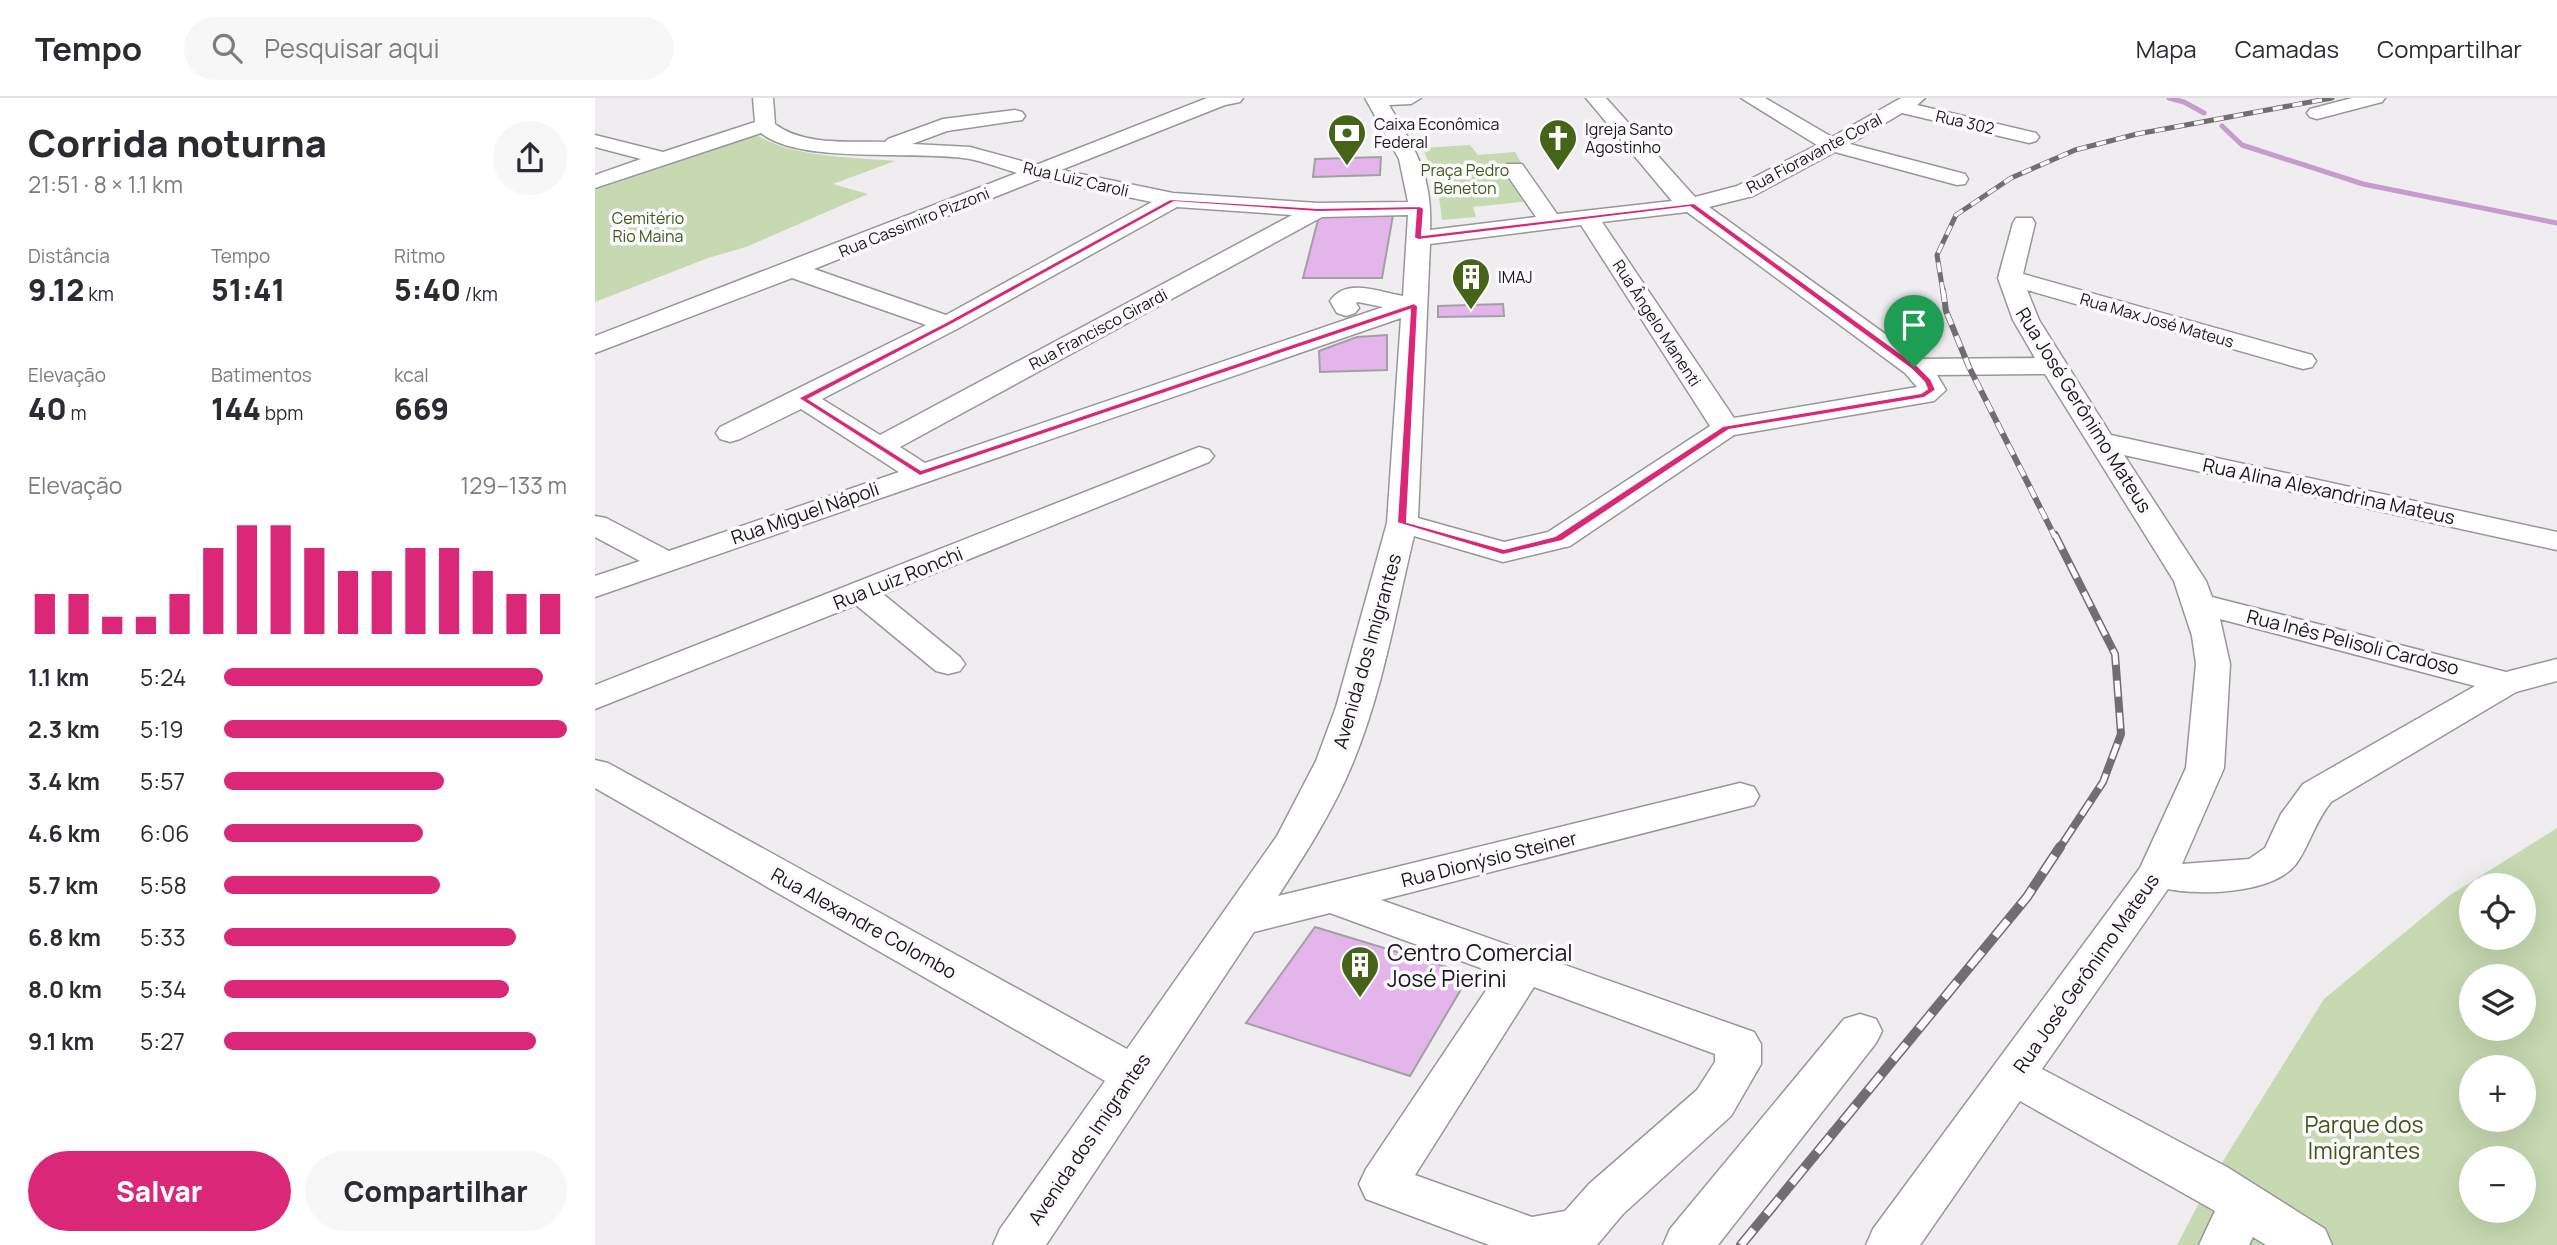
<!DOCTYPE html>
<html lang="pt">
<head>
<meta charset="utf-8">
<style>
  body { margin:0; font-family:Manrope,sans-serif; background:#f7f7f7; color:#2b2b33; height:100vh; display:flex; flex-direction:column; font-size:26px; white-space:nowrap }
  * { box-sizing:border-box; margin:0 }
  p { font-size:23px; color:#7c7c81 }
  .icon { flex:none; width:38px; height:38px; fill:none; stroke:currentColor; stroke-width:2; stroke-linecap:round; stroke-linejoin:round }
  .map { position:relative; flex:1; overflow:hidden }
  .panel { display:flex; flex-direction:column; background:#fff; width:595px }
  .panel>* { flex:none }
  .fabs { position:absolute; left:1864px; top:775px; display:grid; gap:14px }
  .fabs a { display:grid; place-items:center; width:77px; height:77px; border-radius:50%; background:#fff; box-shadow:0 7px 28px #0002; font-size:35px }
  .pin { position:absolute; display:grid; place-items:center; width:60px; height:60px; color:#fff; margin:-72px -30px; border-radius:50% 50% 50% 0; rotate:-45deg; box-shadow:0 0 7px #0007 }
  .pin .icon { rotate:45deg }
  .round { display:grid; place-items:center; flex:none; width:74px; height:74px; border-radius:37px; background:#f7f7f7 }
  .headline { display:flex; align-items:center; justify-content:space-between; height:119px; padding:0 28px }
  h1 { font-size:38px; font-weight:800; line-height:52px }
  .figures { display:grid; grid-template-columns:repeat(3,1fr); gap:10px; height:119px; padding:7px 28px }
  .figures div { display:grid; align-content:center }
  .figures b { font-size:30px; font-weight:800 }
  .figures small { font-size:19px; font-weight:400 }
  .figures p { font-size:19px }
  .chart { height:196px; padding:14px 28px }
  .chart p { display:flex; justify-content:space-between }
  .chart svg { width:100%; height:126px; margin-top:7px; stroke:#db2777; stroke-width:6 }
  .button { display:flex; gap:14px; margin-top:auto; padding:14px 28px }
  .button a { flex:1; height:80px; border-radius:42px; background:#db2777; color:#fff; font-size:28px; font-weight:800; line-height:80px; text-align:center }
  .button a+a { background:#f7f7f7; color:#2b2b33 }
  ul { padding:0 28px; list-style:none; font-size:23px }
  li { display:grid; grid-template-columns:112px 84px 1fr; align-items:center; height:52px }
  li i { height:18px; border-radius:9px; background:#db2777 }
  header { display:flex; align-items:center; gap:42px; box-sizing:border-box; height:98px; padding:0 35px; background:#fff; border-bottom:2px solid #e1e1e2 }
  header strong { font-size:33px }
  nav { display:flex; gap:38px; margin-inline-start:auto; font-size:24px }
  .search { width:490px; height:63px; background:#f7f7f7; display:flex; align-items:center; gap:18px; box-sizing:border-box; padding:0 24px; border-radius:38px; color:#7c7c81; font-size:26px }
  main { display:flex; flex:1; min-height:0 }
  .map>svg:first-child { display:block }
  .green { fill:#c6d9b1; fill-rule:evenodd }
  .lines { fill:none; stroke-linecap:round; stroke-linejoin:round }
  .stream { stroke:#c89bd0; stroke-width:5 }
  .building { fill:#e4b5eb; stroke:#a2a0a3; stroke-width:2 }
  .minor-casing { stroke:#99969a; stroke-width:3 }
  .minor { fill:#fff; fill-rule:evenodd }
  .rail-far3-casing { stroke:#706e70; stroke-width:5 }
  .rail-far2-casing { stroke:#706e70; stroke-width:6 }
  .rail-far1-casing { stroke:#706e70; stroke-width:8 }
  .rail-casing { stroke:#706e70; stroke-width:10 }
  .rail-far3 { stroke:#fdfafe; stroke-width:3.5; stroke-dasharray:10; stroke-linecap:butt }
  .rail-far2 { stroke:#fdfafe; stroke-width:4.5; stroke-dasharray:12; stroke-linecap:butt }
  .rail-far1 { stroke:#fdfafe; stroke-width:5; stroke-dasharray:16; stroke-linecap:butt }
  .rail { stroke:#fdfafe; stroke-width:7; stroke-dasharray:20; stroke-linecap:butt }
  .route { fill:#db2777; stroke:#fff; stroke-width:2; fill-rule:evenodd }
  .labels { text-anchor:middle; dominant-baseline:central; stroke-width:7; stroke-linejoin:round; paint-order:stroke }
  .far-street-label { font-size:16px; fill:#191819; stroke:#fdfafe }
  .far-poi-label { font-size:16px; fill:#191819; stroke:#fdfafe; text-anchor:start }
  .far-park-label { font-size:16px; fill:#3f5817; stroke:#fdfafe }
  .street-label { font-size:19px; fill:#191819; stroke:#fdfafe }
  .near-poi-label { font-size:23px; fill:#191819; stroke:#fdfafe; text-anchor:start }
  .near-park-label { font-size:23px; fill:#3f5817; stroke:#fdfafe }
</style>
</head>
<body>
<header>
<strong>Tempo</strong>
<div class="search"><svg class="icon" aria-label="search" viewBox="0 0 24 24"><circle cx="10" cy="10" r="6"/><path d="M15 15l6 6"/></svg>Pesquisar aqui</div>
<nav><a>Mapa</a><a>Camadas</a><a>Compartilhar</a></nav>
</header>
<main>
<section class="panel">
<div class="headline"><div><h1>Corrida noturna</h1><p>21:51 · 8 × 1.1 km</p></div><a class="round"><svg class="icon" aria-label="share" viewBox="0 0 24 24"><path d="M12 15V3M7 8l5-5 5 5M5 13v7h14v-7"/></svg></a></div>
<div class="figures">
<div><p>Distância</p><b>9.12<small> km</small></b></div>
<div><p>Tempo</p><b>51:41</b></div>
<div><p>Ritmo</p><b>5:40<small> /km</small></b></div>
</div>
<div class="figures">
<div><p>Elevação</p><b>40<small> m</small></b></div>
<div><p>Batimentos</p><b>144<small> bpm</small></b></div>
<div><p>kcal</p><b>669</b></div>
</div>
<div class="chart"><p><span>Elevação</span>129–133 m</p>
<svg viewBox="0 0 160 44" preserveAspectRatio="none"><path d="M5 44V30M15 44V30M25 44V38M35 44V38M45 44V30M55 44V14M65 44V6M75 44V6M85 44V14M95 44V22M105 44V22M115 44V14M125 44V14M135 44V22M145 44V30M155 44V30"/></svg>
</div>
<ul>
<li><b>1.1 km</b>5:24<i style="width:93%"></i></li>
<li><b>2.3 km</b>5:19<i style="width:100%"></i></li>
<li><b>3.4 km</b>5:57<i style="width:64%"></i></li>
<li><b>4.6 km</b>6:06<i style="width:58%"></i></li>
<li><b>5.7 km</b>5:58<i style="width:63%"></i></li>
<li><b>6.8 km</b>5:33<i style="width:85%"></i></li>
<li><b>8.0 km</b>5:34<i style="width:83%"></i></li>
<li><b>9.1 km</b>5:27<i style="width:91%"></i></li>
</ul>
<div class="button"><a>Salvar</a><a>Compartilhar</a></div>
</section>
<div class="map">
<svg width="1962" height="1147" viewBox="0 0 1962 1147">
  <rect width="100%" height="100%" fill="#f0edf0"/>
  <g class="green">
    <path d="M162,37c35,23 96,22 138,26l-62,23 35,10 -122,53 -38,11 -113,44v-112z"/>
    <polygon points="875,47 883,57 920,54 947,102 878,109 881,119 847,122 843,91 828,50"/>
    <path d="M1962,730v417h-380l33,-63 114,-183 126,-104zM1876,788h52v52h-52zM1876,878h52v53h-52zM1876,970h52v52h-52zM1876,1060h52v53h-52z"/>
  </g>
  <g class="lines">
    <g class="stream">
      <polyline points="1574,0 1589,4 1609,15"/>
      <polyline points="1627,28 1647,47 1768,86 1962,125"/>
    </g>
  </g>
  <g class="building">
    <polygon points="786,59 785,77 718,79 720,61"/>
    <polygon points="798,117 787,180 708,180 724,118"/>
    <polygon points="908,206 909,218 843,219 843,208"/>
    <polygon points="792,237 792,272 725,274 724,253 762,239"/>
    <polygon points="720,829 875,876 815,978 651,925"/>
  </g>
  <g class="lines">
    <defs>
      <g id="minor">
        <path d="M158,0h20l2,26c28,22 76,17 110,18l3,-3 55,-20 72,-9 7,2 3,4 -3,4 -75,11 -35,13 58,3 66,18 171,-67h36l-3,4 -15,3 -164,65 112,23 145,10 90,-1 -9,-43 -34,-61h56l-10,6 -22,1c26,44 44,71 41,125l106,-13 -33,-48 3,-5h16l35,50 115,-13 -86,-103h20l89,99 42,-11 80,-41 -76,-47h24l67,39 69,-39h24l-8,7 119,28 3,4 -3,4 -7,2 -127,-30 -52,31 115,30 3,5 -3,5 -8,1 -122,-33 -82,44 -44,11 211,152 115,-1 -22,-38 -15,-42 15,-55 3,-5h16l3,5 -12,51 289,81 4,6 -4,6 -9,2 -276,-79 12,30 72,115 446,97v18l-433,-95 82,126 6,16 294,75 51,-13v22l-41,11 -185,110c-17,21 -21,43 -35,62 -22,29 -94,32 -128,25l-126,180 185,98 98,62 7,16h-66l-13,-8 -4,8h-50l16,-34 -195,-110 -100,144h-54l7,-16 267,-361 46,-100 10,-104 -4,-28 -18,-55 -129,-207 -108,1 9,15 -12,11 -200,34 -164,111 -67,16 -89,-26c-18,74 -31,153 -60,224 -19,48 -48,93 -76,136l462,-113 14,4 5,9 -5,9 -373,95 373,132 7,12v20l-30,52 -108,98 -26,31h-108l-123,-46 -7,-15 7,-15 131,-195 -167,-61 -76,19 -208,313h-53l7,-16 105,-148 -510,-293v-28l13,3 519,286 150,-213 39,-75 20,-54 51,-184 14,-205 -806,279v-21l45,-15 -45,-24v-21l11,2 63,33 230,-79 -98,-63 -61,30 -10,3 -10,-3 -4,-6 4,-6 206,-102 -134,-47 -197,75v-17l422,-163c-16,-5 -32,-11 -47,-14 -52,-9 -170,6 -209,-26l-166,55v-13l46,-16 -46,-12v-12l68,17 92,-30zM445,81l112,23 -206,113 -132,-46zM582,109l115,8 -412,220 -58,-36 135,-70zM1092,114l218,161 12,14 -183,31 -132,-196zM813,117l-5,81c-24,-4 -57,-19 -73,5l7,12 9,3 9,-3 4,-5 -3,-5 2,-1 25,5 -458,156 -25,-16 422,-230zM986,127l129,201 -162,106 -44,10 -86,-24 12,-274zM1625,521l255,67 -172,98 -22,30 -16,34 -16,11 -67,5 42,-96 6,-104zM939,889l181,67v8l-18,28 -108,94 -24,27 -33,6 -117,-42z"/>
        <polygon points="1757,0 1790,0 1787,4 1722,21 1715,19 1712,15 1715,11"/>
        <polygon points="604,349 614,352 619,358 614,364 288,496 365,559 370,566 365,573 353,576 341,573 261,507 0,611 0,587"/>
        <polygon points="1265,916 1281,921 1287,933 1281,945 1123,1147 1068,1147 1075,1131 1249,921"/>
      </g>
    </defs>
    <use href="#minor" class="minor-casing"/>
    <use href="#minor" class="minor"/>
    <defs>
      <polyline id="rail-far3" points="1348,194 1342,157 1361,117 1416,80 1480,52 1542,36 1737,0"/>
      <polyline id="rail-far2" points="1348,192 1351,213 1374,269 1460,439"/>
      <polyline id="rail-far1" points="1460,437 1520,556 1526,636 1508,684 1464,751"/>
      <polyline id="rail" points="1146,1147 1432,799 1465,749"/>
    </defs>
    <use href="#rail-far3" class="rail-far3-casing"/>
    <use href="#rail-far2" class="rail-far2-casing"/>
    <use href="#rail-far1" class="rail-far1-casing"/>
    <use href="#rail" class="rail-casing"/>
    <use href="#rail-far3" class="rail-far3"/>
    <use href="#rail-far2" class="rail-far2"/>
    <use href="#rail-far1" class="rail-far1"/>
    <use href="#rail" class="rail"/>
  </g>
  <path class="route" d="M575,101l148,9 102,-2 4,2 -2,27 272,-32 223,162 14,14 5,11 -12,8 -195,32 -167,111 -59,14 -106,-32 13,-213 -490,166 -122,-78 148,-76zM579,104l144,10 98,-2 -2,28 4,2 272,-33 221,162 13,13 3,7 -6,4 -198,33 -168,110 -51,13 -97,-27 11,-216 -4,-3 -493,167 -112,-71 142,-74z"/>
  <defs>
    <symbol id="bank-pin" viewBox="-11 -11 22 30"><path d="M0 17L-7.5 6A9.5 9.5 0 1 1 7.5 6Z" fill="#466417" stroke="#fdfafe"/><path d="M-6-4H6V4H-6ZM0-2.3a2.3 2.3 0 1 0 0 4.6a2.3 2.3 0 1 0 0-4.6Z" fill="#fff"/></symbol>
    <symbol id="church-pin" viewBox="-11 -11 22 30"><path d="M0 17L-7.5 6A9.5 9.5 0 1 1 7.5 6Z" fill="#466417" stroke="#fdfafe"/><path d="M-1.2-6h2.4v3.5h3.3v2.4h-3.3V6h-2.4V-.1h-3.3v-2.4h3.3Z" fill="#fff"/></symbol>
    <symbol id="building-pin" viewBox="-11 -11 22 30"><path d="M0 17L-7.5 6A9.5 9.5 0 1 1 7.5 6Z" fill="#466417" stroke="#fdfafe"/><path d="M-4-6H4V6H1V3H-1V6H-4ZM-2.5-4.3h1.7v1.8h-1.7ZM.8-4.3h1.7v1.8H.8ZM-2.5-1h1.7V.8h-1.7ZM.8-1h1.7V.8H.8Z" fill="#fff"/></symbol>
  </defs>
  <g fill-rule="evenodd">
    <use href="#bank-pin" x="730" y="13" width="44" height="60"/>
    <use href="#church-pin" x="941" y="18" width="44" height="60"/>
    <use href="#building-pin" x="854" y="157" width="44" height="60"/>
    <use href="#building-pin" x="743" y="845" width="44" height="60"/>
  </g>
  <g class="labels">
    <g class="far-street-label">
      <text transform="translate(1370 24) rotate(13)">Rua 302</text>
      <text transform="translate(1219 55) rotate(-28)">Rua Fioravante Coral</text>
      <text transform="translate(481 81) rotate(13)">Rua Luiz Caroli</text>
      <text transform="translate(319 124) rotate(-22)">Rua Cassimiro Pizzoni</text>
      <text transform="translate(1562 222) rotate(16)">Rua Max José Mateus</text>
      <text transform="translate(1062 225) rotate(57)">Rua Ângelo Manenti</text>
      <text transform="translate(503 231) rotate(-28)">Rua Francisco Girardi</text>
    </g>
    <g class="far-poi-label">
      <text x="779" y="26">Caixa Econômica<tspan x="779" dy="18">Federal</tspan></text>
      <text x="990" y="31">Igreja Santo<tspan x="990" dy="18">Agostinho</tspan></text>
      <text x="903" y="179">IMAJ</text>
    </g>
    <g class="far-park-label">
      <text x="870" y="72">Praça Pedro<tspan x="870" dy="18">Beneton</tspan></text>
      <text x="53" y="120">Cemitério<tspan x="53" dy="18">Rio Maina</tspan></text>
    </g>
    <g class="street-label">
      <text transform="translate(1489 312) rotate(58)">Rua José Gerônimo Mateus</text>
      <text transform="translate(1734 393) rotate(12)">Rua Alina Alexandrina Mateus</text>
      <text transform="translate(210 415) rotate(-19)">Rua Miguel Nápoli</text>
      <text transform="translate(303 480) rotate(-22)">Rua Luiz Ronchi</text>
      <text transform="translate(1758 544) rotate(14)">Rua Inês Pelisoli Cardoso</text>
      <text transform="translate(772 553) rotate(-74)">Avenida dos Imigrantes</text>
      <text transform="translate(894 761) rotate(-14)">Rua Dionýsio Steiner</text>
      <text transform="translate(269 825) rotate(29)">Rua Alexandre Colombo</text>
      <text transform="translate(1491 875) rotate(-55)">Rua José Gerônimo Mateus</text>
      <text transform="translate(494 1041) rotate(-56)">Avenida dos Imigrantes</text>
    </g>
    <g class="near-poi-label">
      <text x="792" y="854">Centro Comercial<tspan x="792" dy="26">José Pierini</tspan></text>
    </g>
    <g class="near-park-label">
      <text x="1769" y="1026">Parque dos<tspan x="1769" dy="26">Imigrantes</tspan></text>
    </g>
  </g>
</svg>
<div class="fabs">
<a><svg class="icon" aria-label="locate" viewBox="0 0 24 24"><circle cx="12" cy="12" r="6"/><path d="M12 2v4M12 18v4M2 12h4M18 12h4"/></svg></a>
<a><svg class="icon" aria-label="layers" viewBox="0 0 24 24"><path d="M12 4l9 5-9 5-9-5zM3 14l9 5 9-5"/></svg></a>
<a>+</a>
<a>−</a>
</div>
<div class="pin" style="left:1319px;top:269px;background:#1e9e55"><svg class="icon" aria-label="arrive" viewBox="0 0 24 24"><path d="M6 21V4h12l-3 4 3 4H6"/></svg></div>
</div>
</main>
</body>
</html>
